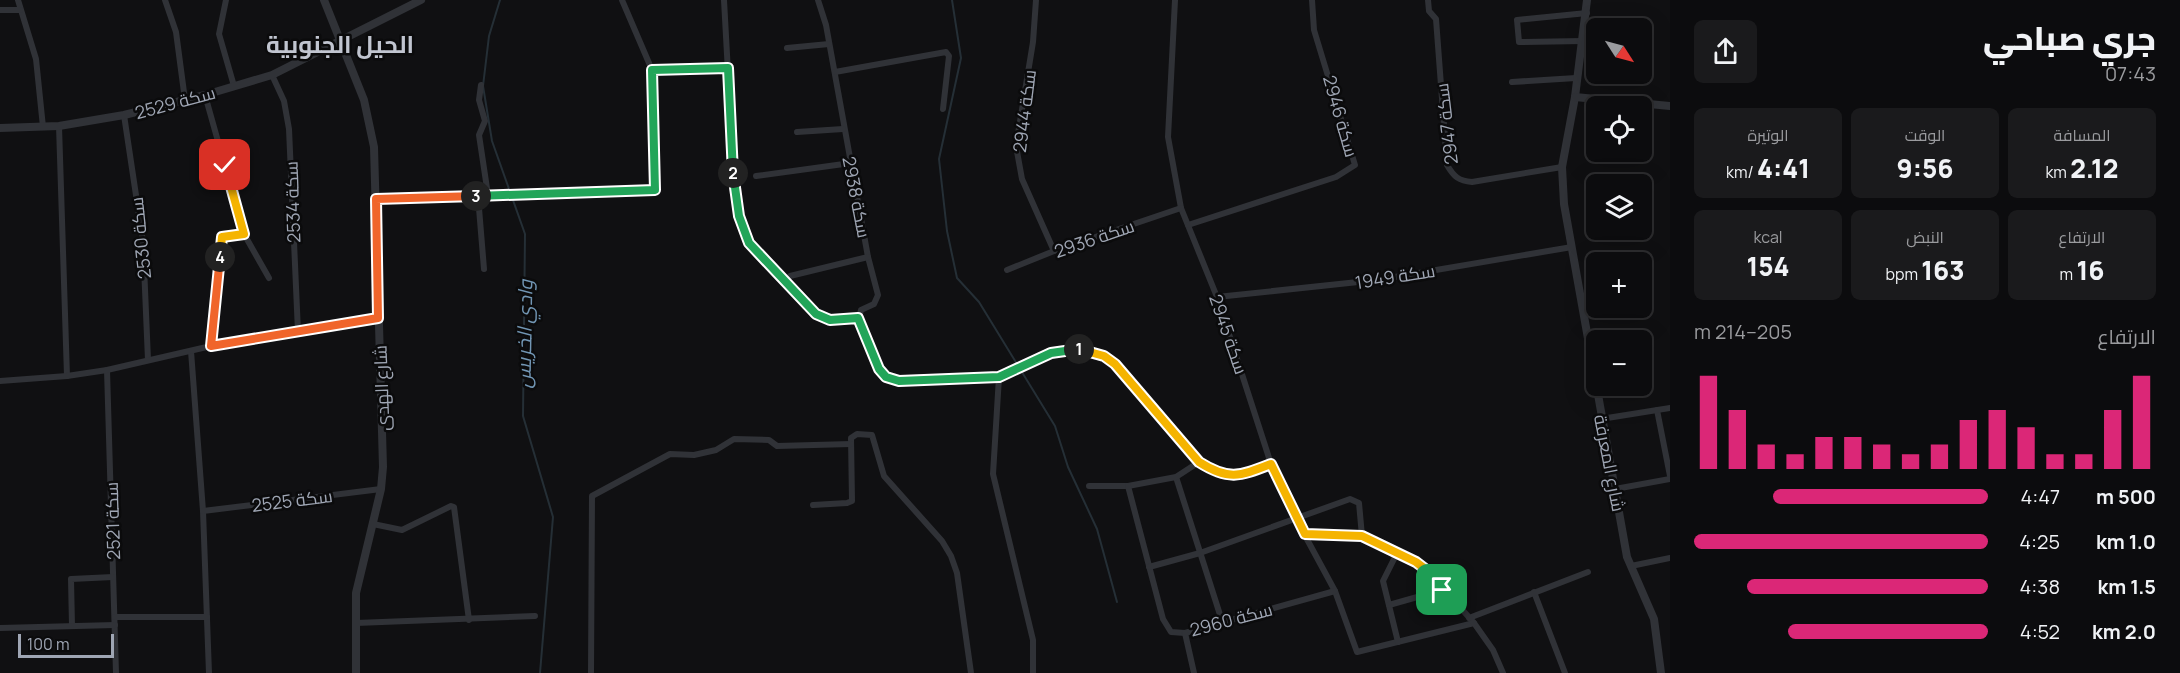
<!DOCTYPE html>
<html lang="ar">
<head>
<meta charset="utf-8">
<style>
  body { margin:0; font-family:Manrope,Cairo,sans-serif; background:#1a1a1c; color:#f1f3f6; direction:rtl; height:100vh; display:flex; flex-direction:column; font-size:22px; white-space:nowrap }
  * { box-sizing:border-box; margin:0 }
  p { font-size:20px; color:#9a9b9e }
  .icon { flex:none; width:33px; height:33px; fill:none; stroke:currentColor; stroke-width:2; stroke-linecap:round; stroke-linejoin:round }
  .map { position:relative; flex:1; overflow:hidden; direction:ltr }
  .panel { display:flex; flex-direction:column; background:#0c0c0e; width:510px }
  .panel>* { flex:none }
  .needle { width:39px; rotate:126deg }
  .controls { position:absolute; left:1586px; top:18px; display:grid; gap:12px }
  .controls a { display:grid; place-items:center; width:66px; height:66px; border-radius:9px; background:#0c0c0e; box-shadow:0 6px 24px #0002,0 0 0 2px #2c2c2e; font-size:30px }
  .scale { position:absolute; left:18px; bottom:15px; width:96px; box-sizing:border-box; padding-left:6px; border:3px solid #9fa6b4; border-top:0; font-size:16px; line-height:21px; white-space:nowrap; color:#9fa6b4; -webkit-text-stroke:4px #0b0b0c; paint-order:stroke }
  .pin { position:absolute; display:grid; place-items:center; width:51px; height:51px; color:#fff; margin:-26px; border-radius:12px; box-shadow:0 3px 9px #0006 }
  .km { position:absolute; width:30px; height:30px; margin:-15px; border-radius:50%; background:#222; color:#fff; font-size:16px; line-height:30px; text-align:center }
  .round { display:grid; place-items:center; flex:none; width:63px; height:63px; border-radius:9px; background:#1a1a1c }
  .headline { display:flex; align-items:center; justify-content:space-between; height:102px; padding:0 24px }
  h1 { font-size:33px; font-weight:800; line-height:45px }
  .figures { display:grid; grid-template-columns:repeat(3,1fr); gap:9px; height:102px; padding:6px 24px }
  .figures div { display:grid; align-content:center; border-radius:9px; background:#1a1a1c; text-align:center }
  .figures b { font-size:26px; font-weight:800 }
  .figures small { font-size:16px; font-weight:400 }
  .figures p { font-size:16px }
  .chart { height:168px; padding:12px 24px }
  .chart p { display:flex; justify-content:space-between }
  .chart svg { width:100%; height:108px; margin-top:6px; stroke:#db2777; stroke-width:6 }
  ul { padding:0 24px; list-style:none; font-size:20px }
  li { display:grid; grid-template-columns:96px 72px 1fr; align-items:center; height:45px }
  li i { height:15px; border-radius:8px; background:#db2777 }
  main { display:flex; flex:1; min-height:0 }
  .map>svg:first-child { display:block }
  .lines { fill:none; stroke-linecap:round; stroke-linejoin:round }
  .stream { stroke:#252f36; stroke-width:2 }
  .minor { stroke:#303237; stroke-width:6 }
  .tertiary { stroke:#303237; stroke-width:8 }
  .split-1-casing { stroke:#fff; stroke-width:12 }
  .split-2-casing { stroke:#fff; stroke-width:12 }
  .split-3-casing { stroke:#fff; stroke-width:12 }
  .split-4-casing { stroke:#fff; stroke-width:12 }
  .split-5-casing { stroke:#fff; stroke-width:12 }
  .split-1 { stroke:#f5b400; stroke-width:8 }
  .split-2 { stroke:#22a559; stroke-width:8 }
  .split-3 { stroke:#22a559; stroke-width:8 }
  .split-4 { stroke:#f0652b; stroke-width:8 }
  .split-5 { stroke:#f5b400; stroke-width:8 }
  .labels { text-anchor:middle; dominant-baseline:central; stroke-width:5; stroke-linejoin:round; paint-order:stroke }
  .street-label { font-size:18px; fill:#9fa6b4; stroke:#0b0b0c }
  .water-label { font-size:20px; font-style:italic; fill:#7296b4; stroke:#0b0b0c }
  .district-label { font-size:24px; font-weight:bold; fill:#c1c5d0; stroke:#0b0b0c }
</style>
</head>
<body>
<main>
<section class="panel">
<div class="headline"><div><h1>جري صباحي</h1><p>07:43</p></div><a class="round"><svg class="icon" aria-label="share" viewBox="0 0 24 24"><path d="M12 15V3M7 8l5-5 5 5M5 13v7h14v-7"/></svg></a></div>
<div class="figures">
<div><p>المسافة</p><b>2.12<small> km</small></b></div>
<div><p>الوقت</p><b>9:56</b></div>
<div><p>الوتيرة</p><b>4:41<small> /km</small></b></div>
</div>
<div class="figures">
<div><p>الارتفاع</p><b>16<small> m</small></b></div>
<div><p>النبض</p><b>163<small> bpm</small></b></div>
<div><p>kcal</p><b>154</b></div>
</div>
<div class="chart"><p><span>الارتفاع</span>205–214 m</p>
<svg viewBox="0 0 160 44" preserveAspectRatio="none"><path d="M5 44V6M15 44V20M25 44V34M35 44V38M45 44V31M55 44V31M65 44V34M75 44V38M85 44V34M95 44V24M105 44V20M115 44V27M125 44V38M135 44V38M145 44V20M155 44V6"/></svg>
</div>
<ul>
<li><b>500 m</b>4:47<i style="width:73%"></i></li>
<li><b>1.0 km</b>4:25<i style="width:100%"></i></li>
<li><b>1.5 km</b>4:38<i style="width:82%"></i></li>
<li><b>2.0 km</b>4:52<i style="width:68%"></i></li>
</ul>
</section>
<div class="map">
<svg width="1670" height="673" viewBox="0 0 1670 673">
  <rect width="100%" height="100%" fill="#101012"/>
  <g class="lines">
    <g class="stream">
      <polyline points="500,0 489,36 483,86 492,141 525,234 523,416 553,517 540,673"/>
      <polyline points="952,0 961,58 939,159 947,231 957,278 979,302 1055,426 1068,467 1097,529 1117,602"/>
    </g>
    <g class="minor">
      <polyline points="18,0 36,59 43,127"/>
      <polyline points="165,0 176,32 185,100"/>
      <polyline points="226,0 219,34 234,86"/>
      <polyline points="724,0 734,181 739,216 749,243 799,299 816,314 829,320 858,318"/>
      <path d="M818,0l8,25 42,232 10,38 -4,9 -13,6 -3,13 21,46 7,8 19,5 94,-5 65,-28 27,2 24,13 84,98c30,19 41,14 72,2"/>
      <polyline points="1036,0 1033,42 1016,146 1022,179 1054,251"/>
      <polyline points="1175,0 1168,137 1181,208 1217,297 1271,464 1296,519 1335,591 1357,652 1474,623 1493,650 1503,673"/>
      <path d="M1428,0l1,11 7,8 11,146c7,12 12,16 25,17l90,-15"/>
      <polyline points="0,10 20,10"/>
      <polyline points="1583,41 1519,42 1517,20 1587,13"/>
      <polyline points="787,48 829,44"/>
      <polyline points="652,70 728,68"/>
      <polyline points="835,72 946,52 949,56 943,109"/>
      <polyline points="272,75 284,101 289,129 298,332"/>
      <polyline points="1512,82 1576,78"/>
      <polyline points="481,85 479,100 485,121 479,135 488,195"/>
      <polyline points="205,95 244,234 269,278"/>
      <polyline points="124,115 143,242 148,360"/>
      <polyline points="59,126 67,376"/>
      <polyline points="797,132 843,129"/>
      <polyline points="756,176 851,163"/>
      <polyline points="478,196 484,269"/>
      <polyline points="376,199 655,190 652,70 622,0"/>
      <polyline points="1188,225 1336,177 1355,165 1314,30 1312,0"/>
      <polyline points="1007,270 1054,251 1181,208"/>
      <polyline points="790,276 868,257"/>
      <polyline points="1217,297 1377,280 1572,247"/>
      <polyline points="211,346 222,237 244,234"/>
      <polyline points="191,351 203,511 209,673"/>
      <polyline points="107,370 116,673"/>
      <polyline points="999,377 993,474 1033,640 1033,673"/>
      <polyline points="0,381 67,376 107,370 211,346 378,318"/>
      <polyline points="1657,410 1670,476"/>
      <polyline points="1601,419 1670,408"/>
      <polyline points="1176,477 1222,621"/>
      <polyline points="1089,486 1128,486 1176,477 1199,462"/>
      <polyline points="1128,486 1163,619 1171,632 1185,633 1335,591"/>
      <polyline points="1615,489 1670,479"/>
      <polyline points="813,505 847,503 852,501 851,438 857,434 872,435 884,476 942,541 951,556 957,573 971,673"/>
      <polyline points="203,511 381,489"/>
      <polyline points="373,524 402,530 451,506 454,507 469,620"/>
      <polyline points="1305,534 1362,536 1416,562 1429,572 1474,623"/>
      <polyline points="1397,553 1383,581 1398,642"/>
      <polyline points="1631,566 1670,558"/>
      <polyline points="1149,567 1200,553 1350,499 1359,503 1362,536"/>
      <polyline points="1534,592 1565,673"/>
      <polyline points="1389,605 1442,590"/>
      <polyline points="115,617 207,617"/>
      <polyline points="1469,618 1588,572"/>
      <polyline points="356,623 535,616"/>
      <polyline points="72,626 71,579 113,577"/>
      <polyline points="0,628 115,625"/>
      <polyline points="1185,633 1194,673"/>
      <polyline points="591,673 592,496 670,454 694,455 716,450 734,439 769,440 777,446 851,444"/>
    </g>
    <g class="tertiary">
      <polyline points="324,0 364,100 374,147 383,467 381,489 356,593 356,673"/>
      <polyline points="1587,0 1575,97 1562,167 1564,204 1627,557 1654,619 1661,673"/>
      <polyline points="1575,97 1670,106"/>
      <polyline points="0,128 59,126 124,115 205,95 272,75 421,0"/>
    </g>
  </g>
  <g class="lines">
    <defs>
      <path id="split-1" d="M1079,349l25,7 11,8 84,98c30,19 41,14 72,2l34,70 57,2 54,26 13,10 13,18"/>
      <polyline id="split-2" points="733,173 739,216 749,243 816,314 830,320 858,318 879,369 886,377 899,381 999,377 1051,353 1079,349"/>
      <polyline id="split-3" points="476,196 655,190 652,70 728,68 733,173"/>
      <polyline id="split-4" points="220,257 211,346 378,318 376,199 476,196"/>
      <polyline id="split-5" points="220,257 222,237 244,234 225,165"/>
    </defs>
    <use href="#split-1" class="split-1-casing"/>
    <use href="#split-2" class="split-2-casing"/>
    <use href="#split-3" class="split-3-casing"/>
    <use href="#split-4" class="split-4-casing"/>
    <use href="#split-5" class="split-5-casing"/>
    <use href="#split-1" class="split-1"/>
    <use href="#split-2" class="split-2"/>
    <use href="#split-3" class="split-3"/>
    <use href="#split-4" class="split-4"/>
    <use href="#split-5" class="split-5"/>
  </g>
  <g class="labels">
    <g class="street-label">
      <text transform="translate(175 102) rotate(-15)">سكة 2529</text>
      <text transform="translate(1024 111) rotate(-83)">سكة 2944</text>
      <text transform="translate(1341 116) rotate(74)">سكة 2946</text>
      <text transform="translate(1446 124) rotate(-97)">سكة 2947</text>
      <text transform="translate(857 197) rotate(79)">سكة 2938</text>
      <text transform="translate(292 202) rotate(-92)">سكة 2534</text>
      <text transform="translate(140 238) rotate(-96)">سكة 2530</text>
      <text transform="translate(1094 238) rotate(-19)">سكة 2936</text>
      <text transform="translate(1395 276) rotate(-9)">سكة 1949</text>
      <text transform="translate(1229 334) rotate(71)">سكة 2945</text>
      <text transform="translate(381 388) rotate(-92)">شارع الهدى</text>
      <text transform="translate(1610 463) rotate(79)">شارع المعرفة</text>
      <text transform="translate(292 500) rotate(-7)">سكة 2525</text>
      <text transform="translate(112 521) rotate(-92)">سكة 2521</text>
      <text transform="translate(1231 619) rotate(-15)">سكة 2960</text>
    </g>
    <g class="water-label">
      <text transform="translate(524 334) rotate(-89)">وادي الخريس</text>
    </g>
    <g class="district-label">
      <text x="340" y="43">الحيل الجنوبية</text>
    </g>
  </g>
</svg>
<div class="controls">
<a><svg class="needle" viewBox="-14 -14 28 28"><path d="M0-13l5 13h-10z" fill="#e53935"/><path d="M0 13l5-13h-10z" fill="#9a9b9e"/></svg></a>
<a><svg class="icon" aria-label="locate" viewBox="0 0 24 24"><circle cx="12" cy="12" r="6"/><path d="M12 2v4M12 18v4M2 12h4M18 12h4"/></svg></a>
<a><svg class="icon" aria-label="layers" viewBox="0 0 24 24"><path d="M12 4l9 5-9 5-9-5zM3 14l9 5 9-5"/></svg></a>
<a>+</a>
<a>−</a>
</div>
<div class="scale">100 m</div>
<div class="pin" style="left:1442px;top:590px;background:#1e9e55"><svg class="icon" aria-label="arrive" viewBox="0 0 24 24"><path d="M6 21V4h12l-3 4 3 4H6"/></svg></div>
<div class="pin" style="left:225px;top:165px;background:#d93025"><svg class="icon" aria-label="check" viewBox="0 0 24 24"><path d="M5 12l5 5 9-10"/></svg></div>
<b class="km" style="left:1079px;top:349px">1</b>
<b class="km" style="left:733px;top:173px">2</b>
<b class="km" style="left:476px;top:196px">3</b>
<b class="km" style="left:220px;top:257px">4</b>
</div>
</main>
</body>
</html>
